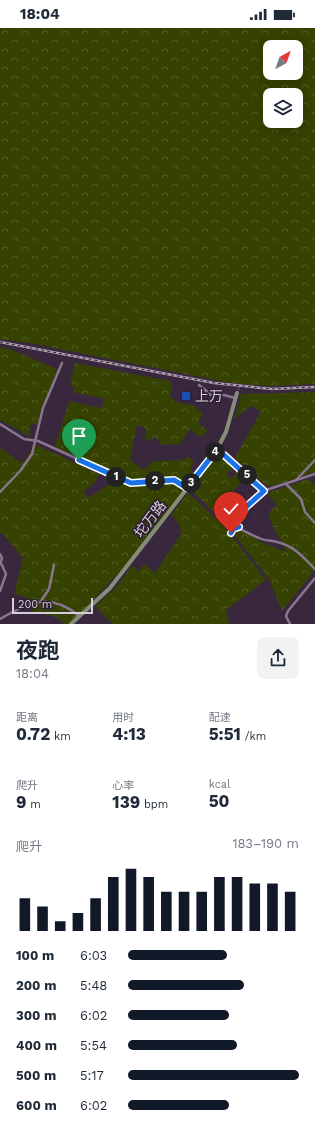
<!DOCTYPE html>
<html lang="zh">
<head>
<meta charset="utf-8">
<style>
  body { margin:0; font-family:"Work Sans","Noto Sans SC",sans-serif; background:#f2f2f3; color:#1f2937; height:100vh; display:flex; flex-direction:column; font-size:15px; white-space:nowrap }
  * { box-sizing:border-box; margin:0 }
  p { font-size:13px; color:#747a83 }
  .icon { flex:none; width:22px; height:22px; fill:none; stroke:currentColor; stroke-width:2; stroke-linecap:round; stroke-linejoin:round }
  .map { position:relative; height:596px; overflow:hidden }
  .sheet { display:flex; flex-direction:column; background:#fff; flex:1 }
  .sheet>* { flex:none }
  .needle { width:26px; rotate:40deg }
  .buttons { position:absolute; left:263px; top:12px; display:grid; gap:8px }
  .buttons a { display:grid; place-items:center; width:40px; height:40px; border-radius:8px; background:#fff; box-shadow:0 2px 10px #0003; font-size:20px }
  .scale { position:absolute; left:12px; bottom:10px; width:81px; box-sizing:border-box; padding-left:4px; border:2px solid #d8cdda; border-top:0; font-size:11px; line-height:14px; white-space:nowrap; color:#d8cdda; -webkit-text-stroke:3px #2f1f32; paint-order:stroke }
  .pin { position:absolute; display:grid; place-items:center; width:34px; height:34px; color:#fff; margin:-41px -17px; border-radius:50% 50% 50% 0; rotate:-45deg; box-shadow:0 0 4px #0007 }
  .pin .icon { rotate:45deg }
  .km { position:absolute; width:20px; height:20px; margin:-10px; border-radius:50%; background:#222; color:#fff; font-size:11px; line-height:20px; text-align:center }
  .round { display:grid; place-items:center; flex:none; width:42px; height:42px; border-radius:8px; background:#f2f2f3 }
  .overview { display:flex; align-items:center; justify-content:space-between; height:68px; padding:0 16px }
  h1 { font-size:22px; font-weight:700; line-height:30px }
  .stats { display:grid; grid-template-columns:repeat(3,1fr); gap:6px; height:68px; padding:4px 16px }
  .stats div { display:grid; align-content:center }
  .stats b { font-size:17px; font-weight:700 }
  .stats small { font-size:11px; font-weight:400 }
  .stats p { font-size:11px }
  .chart { height:112px; padding:8px 16px }
  .chart p { display:flex; justify-content:space-between }
  .chart svg { width:100%; height:72px; margin-top:4px; stroke:#111827; stroke-width:6 }
  ul { padding:0 16px; list-style:none; font-size:13px }
  li { display:grid; grid-template-columns:64px 48px 1fr; align-items:center; height:30px }
  li i { height:10px; border-radius:5px; background:#111827 }
  .status { display:flex; justify-content:space-between; align-items:center; height:28px; padding:0 20px; background:#fff; direction:ltr }
  .status svg { height:11px; fill:currentColor }
  .map>svg:first-child { display:block }
  .forest { fill:url(#forest-crowns); fill-rule:evenodd }
  .lines { fill:none; stroke-linecap:round; stroke-linejoin:round }
  .street-tunnel { stroke:#514155; stroke-width:2.5; stroke-dasharray:2.5 1; stroke-linecap:butt }
  .street { stroke:#89758d; stroke-width:2.5 }
  .secondary { stroke:#858d78; stroke-width:4 }
  .rail-casing { stroke:#afa2b1; stroke-width:2.5 }
  .rail { stroke:#2f1f32; stroke-width:1; stroke-dasharray:3; stroke-linecap:butt }
  .route-casing { stroke:#fff; stroke-width:8 }
  .route { stroke:#1a73e8; stroke-width:5 }
  .transit-dot { fill:#1a4fb4; stroke:#2f1f32; stroke-width:1.5 }
  .labels { text-anchor:middle; dominant-baseline:central; stroke-width:3.5; stroke-linejoin:round; paint-order:stroke }
  .poi-label { font-size:14px; fill:#d8cdda; stroke:#2f1f32; text-anchor:start }
  .street-label { font-size:14px; fill:#d8cdda; stroke:#2f1f32 }
</style>
</head>
<body>
<div class="status"><b>18:04</b><svg viewBox="0 0 49 12"><path d="M0 12V9h3v3zM5 12V6h3v6zM10 12V3h3v9zM15 12V0h3v12zM26 1h20v11H26zM47 4h2v5h-2z"/></svg></div>
<div class="map">
<svg width="315" height="596" viewBox="0 0 315 596">
  <defs>
    <pattern id="forest-crowns" width="20" height="18" patternUnits="userSpaceOnUse"><rect width="20" height="18" fill="#354201"/><path d="M2 6a3 3 0 1 1 6 0M12 15a3 3 0 1 1 6 0" fill="none" stroke="#525c25"/></pattern>
  </defs>
  <rect width="100%" height="100%" fill="#39283d"/>
  <g class="forest">
    <path d="M0,0h315v356l-46,2 -38,-3 -202,-40 -29,-4zM270,19h26v26h-26zM270,67h26v26h-26z"/>
    <path d="M0,319l12,3 45,19c-6,19 -16,36 -20,56l-6,-2 -2,13 -29,-16z"/>
    <polygon points="75,335 170,353 172,358 170,369 173,370 173,373 195,378 203,387 198,395 208,403 200,409 190,401 180,416 161,417 156,409 146,413 146,400 137,397 130,432 144,442 153,433 185,432 188,428 194,434 190,441 196,447 188,457 174,449 133,452 55,419 69,373 101,380 105,371 73,364 75,359 70,357"/>
    <polygon points="315,364 315,444 276,457 267,458 235,430 261,383 250,378 235,391 241,366"/>
    <polygon points="36,417 99,446 94,456 83,463 88,470 115,453 135,458 172,454 184,462 124,539 70,596 64,596 57,589 33,584 25,569 14,566 23,530 3,506 0,505 0,420 22,435"/>
    <polygon points="217,428 223,430 233,438 227,447 232,451 238,442 245,449 233,463 224,490 218,488 194,465 193,460"/>
    <polygon points="309,451 315,458 315,542 282,583 269,551 235,508 237,503 241,502 263,515 287,524 271,495 269,484 277,477 267,465"/>
    <polygon points="188,465 222,496 266,552 226,582 229,596 113,596 95,579 119,556 132,537 139,543 144,536 155,545 181,506 180,497 171,487"/>
  </g>
  <g class="lines">
    <polyline class="street-tunnel" points="237,365 241,354"/>
    <g class="street">
      <polyline points="199,357 211,367 224,367 235,370"/>
      <polyline points="0,396 24,411 38,413 131,455 174,452 187,460"/>
      <polyline points="216,423 224,427 263,463 315,446"/>
      <polyline points="296,452 315,432"/>
      <polyline points="286,456 301,471 305,484 315,495"/>
      <polyline points="0,464 21,442 32,426 43,380 62,335"/>
      <path d="M222,493c13,4 24,12 37,17 6,3 12,2 18,4 16,3 27,16 38,27"/>
      <polyline points="232,496 239,491 246,479 264,463"/>
      <polyline points="231,505 233,501 238,499"/>
      <polyline points="0,526 2,530 0,536"/>
      <polyline points="0,563 6,546 1,535"/>
      <polyline points="41,573 49,561 54,537"/>
      <path d="M0,591c29,-17 51,-27 79,-3"/>
      <polyline points="290,596 286,588 288,583 315,550"/>
    </g>
    <polyline class="secondary" points="71,596 110,560 216,423 226,404 237,365"/>
    <defs>
      <polyline id="rail" points="0,314 214,355 272,361 315,359"/>
    </defs>
    <use href="#rail" class="rail-casing"/>
    <use href="#rail" class="rail"/>
  </g>
  <g class="lines">
    <defs>
      <polyline id="route" points="79,432 131,455 174,452 187,460 216,423 224,427 264,463 246,479 239,491 232,496 239,499 233,501 231,505"/>
    </defs>
    <use href="#route" class="route-casing"/>
    <use href="#route" class="route"/>
  </g>
  <rect class="transit-dot" x="181" y="363" width="10" height="10" rx="2"/>
  <g class="labels">
    <g class="poi-label">
      <text x="195" y="368">上万</text>
    </g>
    <g class="street-label">
      <text transform="translate(150 491) rotate(-53)">坨万路</text>
    </g>
  </g>
</svg>
<div class="buttons">
<a><svg class="needle" viewBox="-14 -14 28 28"><path d="M0-13l5 13h-10z" fill="#e53935"/><path d="M0 13l5-13h-10z" fill="#747a83"/></svg></a>
<a><svg class="icon" aria-label="layers" viewBox="0 0 24 24"><path d="M12 4l9 5-9 5-9-5zM3 14l9 5 9-5"/></svg></a>
</div>
<div class="scale">200 m</div>
<div class="pin" style="left:79px;top:432px;background:#1e9e55"><svg class="icon" aria-label="arrive" viewBox="0 0 24 24"><path d="M6 21V4h12l-3 4 3 4H6"/></svg></div>
<div class="pin" style="left:231px;top:505px;background:#d93025"><svg class="icon" aria-label="check" viewBox="0 0 24 24"><path d="M5 12l5 5 9-10"/></svg></div>
<b class="km" style="left:116px;top:449px">1</b>
<b class="km" style="left:155px;top:453px">2</b>
<b class="km" style="left:191px;top:455px">3</b>
<b class="km" style="left:215px;top:424px">4</b>
<b class="km" style="left:247px;top:447px">5</b>
</div>
<section class="sheet">
<div class="overview"><div><h1>夜跑</h1><p>18:04</p></div><a class="round"><svg class="icon" aria-label="share" viewBox="0 0 24 24"><path d="M12 15V3M7 8l5-5 5 5M5 13v7h14v-7"/></svg></a></div>
<div class="stats">
<div><p>距离</p><b>0.72<small> km</small></b></div>
<div><p>用时</p><b>4:13</b></div>
<div><p>配速</p><b>5:51<small> /km</small></b></div>
</div>
<div class="stats">
<div><p>爬升</p><b>9<small> m</small></b></div>
<div><p>心率</p><b>139<small> bpm</small></b></div>
<div><p>kcal</p><b>50</b></div>
</div>
<div class="chart"><p><span>爬升</span>183–190 m</p>
<svg viewBox="0 0 160 44" preserveAspectRatio="none"><path d="M5 44V24M15 44V29M25 44V38M35 44V33M45 44V24M55 44V11M65 44V6M75 44V11M85 44V20M95 44V20M105 44V20M115 44V11M125 44V11M135 44V15M145 44V15M155 44V20"/></svg>
</div>
<ul>
<li><b>100 m</b>6:03<i style="width:58%"></i></li>
<li><b>200 m</b>5:48<i style="width:68%"></i></li>
<li><b>300 m</b>6:02<i style="width:59%"></i></li>
<li><b>400 m</b>5:54<i style="width:64%"></i></li>
<li><b>500 m</b>5:17<i style="width:100%"></i></li>
<li><b>600 m</b>6:02<i style="width:59%"></i></li>
</ul>
</section>
</body>
</html>
